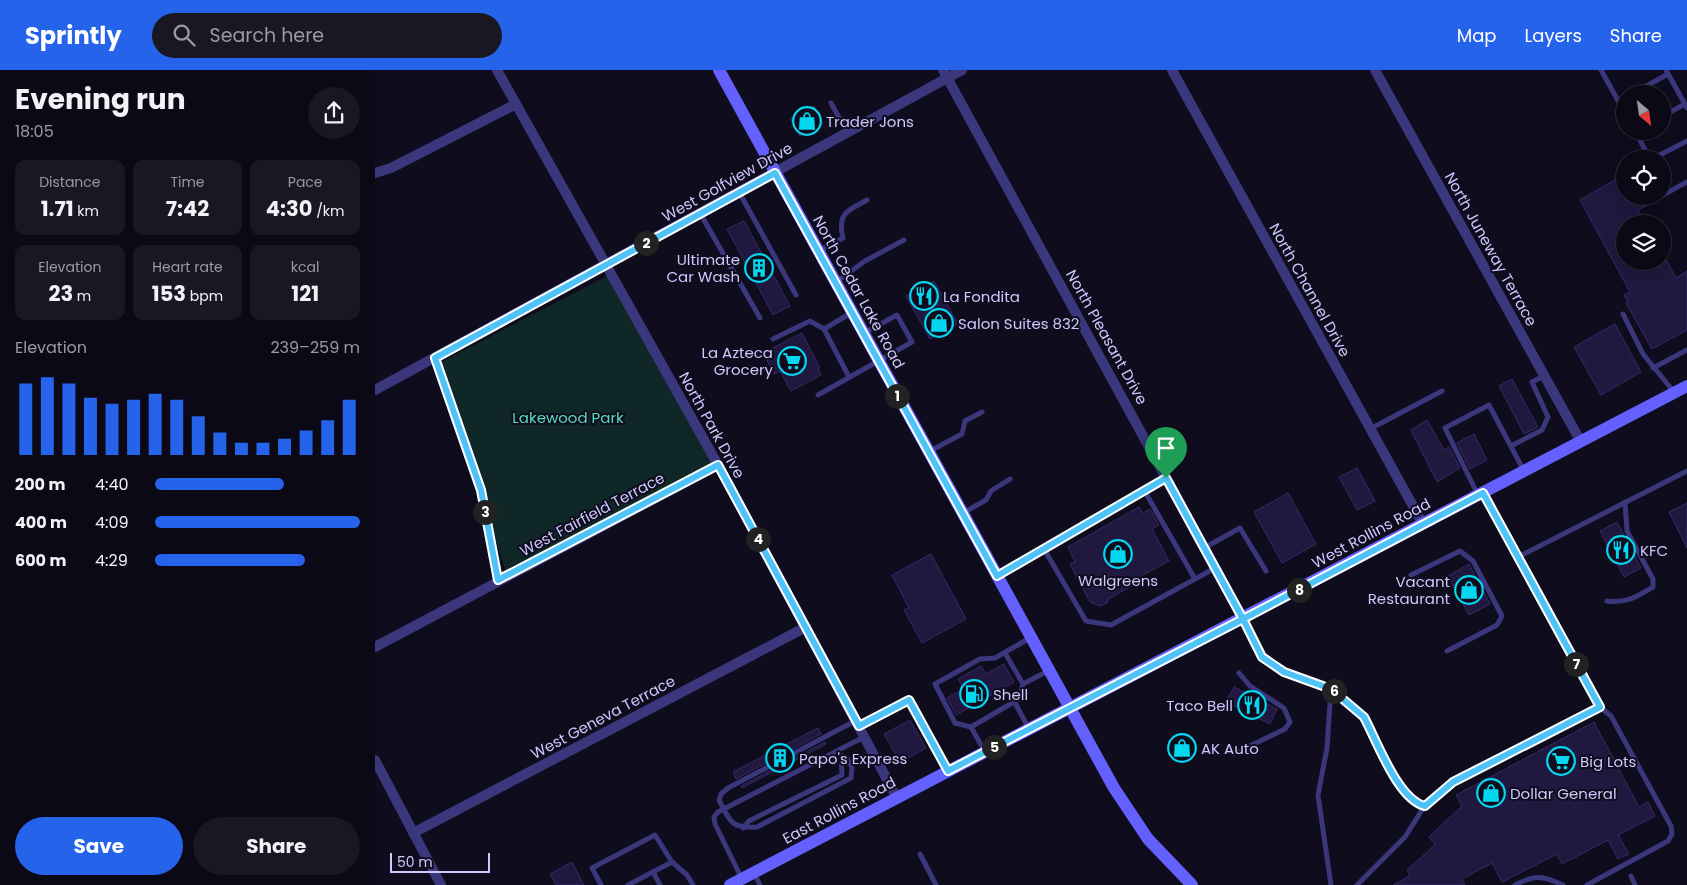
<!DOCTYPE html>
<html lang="en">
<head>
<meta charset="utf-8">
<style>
  body { margin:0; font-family:Poppins,sans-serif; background:#191723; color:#f1f3f6; height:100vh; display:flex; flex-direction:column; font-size:19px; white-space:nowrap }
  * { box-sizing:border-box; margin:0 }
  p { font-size:16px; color:#9a9aa1 }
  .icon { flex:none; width:28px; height:28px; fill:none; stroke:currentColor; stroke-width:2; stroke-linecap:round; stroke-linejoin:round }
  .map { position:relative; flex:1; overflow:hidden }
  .drawer { display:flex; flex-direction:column; background:#0b0916; width:375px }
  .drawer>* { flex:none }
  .needle { width:32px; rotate:151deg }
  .controls { position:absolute; left:1241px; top:15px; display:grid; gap:10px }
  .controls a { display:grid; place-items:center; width:55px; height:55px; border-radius:50%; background:#0b0916; box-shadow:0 5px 20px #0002,0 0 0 1px #2b2a35; font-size:25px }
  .scale { position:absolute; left:15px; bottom:12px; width:100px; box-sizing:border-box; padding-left:5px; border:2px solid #cec8fe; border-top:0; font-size:14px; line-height:18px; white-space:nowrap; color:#cec8fe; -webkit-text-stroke:4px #0f0c1d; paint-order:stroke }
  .pin { position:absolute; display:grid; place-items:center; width:42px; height:42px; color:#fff; margin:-51px -21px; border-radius:50% 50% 50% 0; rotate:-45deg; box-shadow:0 0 5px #0007 }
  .pin .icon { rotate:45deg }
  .km { position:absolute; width:25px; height:25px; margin:-12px; border-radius:50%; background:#222; color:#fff; font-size:14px; line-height:25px; text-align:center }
  .round { display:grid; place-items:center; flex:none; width:52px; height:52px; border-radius:26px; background:#191723 }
  .overview { display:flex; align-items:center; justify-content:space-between; height:85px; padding:0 15px }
  h1 { font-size:28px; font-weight:700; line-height:38px }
  .stats { display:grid; grid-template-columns:repeat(3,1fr); gap:8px; height:85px; padding:5px 15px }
  .stats div { display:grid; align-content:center; border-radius:10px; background:#191723; text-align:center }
  .stats b { font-size:21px; font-weight:700 }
  .stats small { font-size:14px; font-weight:400 }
  .stats p { font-size:14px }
  .chart { height:140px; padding:10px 15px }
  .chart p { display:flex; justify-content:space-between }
  .chart svg { width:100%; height:90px; margin-top:5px; stroke:#2563eb; stroke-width:6 }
  .cta { display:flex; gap:10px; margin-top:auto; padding:10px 15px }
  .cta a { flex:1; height:58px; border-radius:30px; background:#2563eb; color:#fff; font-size:20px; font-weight:700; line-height:58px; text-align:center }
  .cta a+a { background:#191723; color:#f1f3f6 }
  ul { padding:0 15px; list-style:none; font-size:16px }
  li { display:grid; grid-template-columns:80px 60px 1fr; align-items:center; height:38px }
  li i { height:12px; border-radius:6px; background:#2563eb }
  header { display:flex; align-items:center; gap:30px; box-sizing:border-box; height:70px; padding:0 25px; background:#2563eb; color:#fff }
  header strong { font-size:24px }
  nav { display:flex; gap:28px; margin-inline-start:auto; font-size:18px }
  .search { width:350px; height:45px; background:#191723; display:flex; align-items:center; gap:12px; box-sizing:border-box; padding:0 18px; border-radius:28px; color:#9a9aa1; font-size:19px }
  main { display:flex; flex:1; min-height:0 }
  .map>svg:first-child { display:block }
  .green { fill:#0f2726 }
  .building { fill:#20183e; stroke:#372a69 }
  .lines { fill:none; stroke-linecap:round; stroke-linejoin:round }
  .lane { stroke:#3a377c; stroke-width:5 }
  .street { stroke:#3a377c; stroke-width:10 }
  .secondary { stroke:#6460fd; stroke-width:12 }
  .route-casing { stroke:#fff; stroke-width:10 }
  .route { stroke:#4fc3f7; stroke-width:6 }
  .labels { text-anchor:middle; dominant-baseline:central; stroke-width:4; stroke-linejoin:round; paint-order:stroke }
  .poi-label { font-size:15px; fill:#cec8fe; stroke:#0f0c1d; text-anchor:start }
  .street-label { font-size:15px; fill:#cec8fe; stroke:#0f0c1d }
  .park-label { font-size:15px; fill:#56dcbb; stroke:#0f0c1d }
</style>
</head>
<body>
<header>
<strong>Sprintly</strong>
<div class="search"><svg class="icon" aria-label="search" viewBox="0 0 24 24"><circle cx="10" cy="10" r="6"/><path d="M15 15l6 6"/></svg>Search here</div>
<nav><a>Map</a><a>Layers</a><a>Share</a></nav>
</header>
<main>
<section class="drawer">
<div class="overview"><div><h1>Evening run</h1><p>18:05</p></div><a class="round"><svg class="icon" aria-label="share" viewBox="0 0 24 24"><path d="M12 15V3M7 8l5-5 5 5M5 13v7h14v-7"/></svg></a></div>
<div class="stats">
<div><p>Distance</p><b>1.71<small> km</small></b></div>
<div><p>Time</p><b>7:42</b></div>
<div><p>Pace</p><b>4:30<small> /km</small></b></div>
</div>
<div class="stats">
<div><p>Elevation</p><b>23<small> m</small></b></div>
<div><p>Heart rate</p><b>153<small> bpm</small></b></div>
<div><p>kcal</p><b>121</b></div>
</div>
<div class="chart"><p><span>Elevation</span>239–259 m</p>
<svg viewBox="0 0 160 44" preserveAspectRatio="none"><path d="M5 44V9M15 44V6M25 44V9M35 44V16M45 44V19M55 44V17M65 44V14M75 44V17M85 44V25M95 44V33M105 44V38M115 44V38M125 44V36M135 44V32M145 44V27M155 44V17"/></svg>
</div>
<ul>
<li><b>200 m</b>4:40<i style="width:63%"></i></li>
<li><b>400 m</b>4:09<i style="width:100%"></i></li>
<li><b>600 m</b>4:29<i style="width:73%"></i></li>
</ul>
<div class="cta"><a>Save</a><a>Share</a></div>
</section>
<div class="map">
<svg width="1312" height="815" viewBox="0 0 1312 815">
  <rect width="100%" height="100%" fill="#0f0c1d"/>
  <polygon class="green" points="236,204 340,391 131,502 62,294"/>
  <g class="building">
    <polygon points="439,36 448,54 425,66 415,49"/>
    <polygon points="1250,104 1250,126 1285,128 1263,140 1271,154 1250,154 1250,191 1292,191 1301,208 1312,201 1312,260 1277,279 1251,233 1253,232 1249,225 1255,222 1205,130"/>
    <polygon points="369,151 415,236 398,245 352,159"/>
    <polygon points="559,211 583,254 555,269 531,226"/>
    <polygon points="1240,254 1266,302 1226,325 1199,277"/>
    <polygon points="427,263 445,298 443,299 446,305 416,321 405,301 399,304 388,283"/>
    <polygon points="1137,309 1163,357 1149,364 1124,316"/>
    <polygon points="1052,350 1069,380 1074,377 1085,398 1062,412 1036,360"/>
    <polygon points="1099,364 1112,390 1095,399 1082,373"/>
    <polygon points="982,398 1000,431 982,440 964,407"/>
    <polygon points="913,423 941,474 907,493 879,442"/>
    <polygon points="1312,433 1312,478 1294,442"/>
    <polygon points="764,437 768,443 775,439 784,455 777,459 794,491 761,509 763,512 732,530 733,532 726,536 715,532 695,494 700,492 693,477"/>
    <polygon points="1242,452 1266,498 1249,507 1225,461"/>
    <polygon points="556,484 591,549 547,573 529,540 534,538 517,505"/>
    <polygon points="1094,494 1115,534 1094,545 1073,506"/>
    <polygon points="629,594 639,612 581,645 572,628 589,619 583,609 606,596 611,604"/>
    <polygon points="859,617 902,639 895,654 851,632"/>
    <polygon points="535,650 551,678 525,692 509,664"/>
    <polygon points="1219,652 1264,737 1273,732 1280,746 1243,765 1254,784 1243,789 1233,770 1187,794 1182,784 1127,812 1117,793 1087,809 1090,815 1018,815 1035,806 1032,800 1060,775 1054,767 1087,736 1081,725"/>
    <polygon points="443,658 446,664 361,709 358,702"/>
    <polygon points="450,672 451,674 367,718 366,716"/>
    <polygon points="197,792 209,815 181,815 175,804"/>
  </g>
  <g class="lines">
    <g class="lane">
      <polyline points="1226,0 1250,43"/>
      <polyline points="1291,0 1312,38"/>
      <polyline points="1257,24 1293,4"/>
      <polyline points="456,33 472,62"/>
      <polyline points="1288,46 1310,34"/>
      <polyline points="1260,61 1275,89"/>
      <polyline points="1277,89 1312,71"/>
      <polyline points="364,122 421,225"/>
      <polyline points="1288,125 1312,112"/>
      <polyline points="325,143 385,248"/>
      <path d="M444,181l24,-13c-6,-25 4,-27 24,-38"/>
      <polyline points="461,212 490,191 529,170"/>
      <polyline points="1248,244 1268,284 1299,322"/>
      <polyline points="449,259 474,307"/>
      <polyline points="398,269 435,251 449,259 476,243"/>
      <polyline points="1278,298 1312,280"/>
      <polyline points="443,325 537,272 522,245 489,263"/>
      <polyline points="995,359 1067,321"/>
      <polyline points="1136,376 1167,360 1173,347 1157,312 1169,306"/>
      <polyline points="555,381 587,364 590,351 607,342"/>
      <polyline points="769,420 820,509 840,498"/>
      <polyline points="1103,425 1070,358 1114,335 1149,401"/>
      <polyline points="588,443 611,430 616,421 635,409"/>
      <polyline points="829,478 865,458 891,501"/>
      <polyline points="669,479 711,551 736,555 820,509"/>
      <polyline points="1143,487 1312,401"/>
      <polyline points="1036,505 1085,481 1098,491 1127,546 1122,555 1072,581"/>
      <polyline points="622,506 791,408"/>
      <path d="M1232,531c19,3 31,-5 46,-14v-8l-26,-48 -2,-29"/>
      <polyline points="868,550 887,587 909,602 956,619 952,678 943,725 956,815"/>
      <polyline points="630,583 648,614"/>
      <polyline points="956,619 989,647 1028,721 1036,730 1050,736"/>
      <polyline points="639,631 654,659"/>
      <polyline points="484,656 534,630 572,701"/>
      <polyline points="596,657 644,629 648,614 673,601"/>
      <polyline points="610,682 596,657 580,653 560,614 605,589 620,588 655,568"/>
      <polyline points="858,684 910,659 915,652 909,638 875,616 864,603"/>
      <path d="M467,686l5,2 5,9 -1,11 -94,49c-26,2 -27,-6 -38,-27l2,-6 7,-6 127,-67"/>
      <polyline points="368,758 374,751 467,705 466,685"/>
      <polyline points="545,784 561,815"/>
      <polyline points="278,802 285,815"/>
      <polyline points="379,803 385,815"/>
      <polyline points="1256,806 1260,815"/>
      <polyline points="367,809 340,754 339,747 343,742 489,667"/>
      <polyline points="226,815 217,798 280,765 297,792 312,805 318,815"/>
      <polyline points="253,815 297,792"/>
      <polyline points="982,815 1030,767 1052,732 1078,712 1225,637 1108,424"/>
      <path d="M1140,815c21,-11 28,-9 48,0"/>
      <polyline points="1212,815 1293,771 1297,764 1296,756 1236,646 1225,637"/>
    </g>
    <g class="street">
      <polyline points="122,0 343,395 522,728"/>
      <polyline points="568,0 868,549"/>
      <polyline points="797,0 1048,454"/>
      <polyline points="1000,0 1206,372"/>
      <polyline points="0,103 16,98 141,34"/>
      <polyline points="60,288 106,421 123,510"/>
      <polyline points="0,320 587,0"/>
      <polyline points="0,577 343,395"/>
      <polyline points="0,690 66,815"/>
      <polyline points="38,763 431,557"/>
    </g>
    <g class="secondary">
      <polyline points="344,0 739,718 773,769 817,815"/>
      <polyline points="355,815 1312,316"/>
    </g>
  </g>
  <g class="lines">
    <defs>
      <path id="route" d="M791,408l-169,98 -222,-403 -340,185 46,132 17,90 220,-115 141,261 50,-26 39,71 295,-152 19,38 22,15 47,17 33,28c13,24 34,83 61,89l28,-24 147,-75 -117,-214 -240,126 -77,-141"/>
    </defs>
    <use href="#route" class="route-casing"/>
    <use href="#route" class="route"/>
  </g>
  <defs>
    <symbol id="shop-ring" viewBox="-11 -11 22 22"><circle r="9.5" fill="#0f0c1d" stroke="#03d8f0" stroke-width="1.5"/><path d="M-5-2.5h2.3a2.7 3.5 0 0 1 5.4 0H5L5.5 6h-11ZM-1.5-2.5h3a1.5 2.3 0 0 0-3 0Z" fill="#03d8f0"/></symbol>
    <symbol id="building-ring" viewBox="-11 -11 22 22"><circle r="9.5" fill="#0f0c1d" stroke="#03d8f0" stroke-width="1.5"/><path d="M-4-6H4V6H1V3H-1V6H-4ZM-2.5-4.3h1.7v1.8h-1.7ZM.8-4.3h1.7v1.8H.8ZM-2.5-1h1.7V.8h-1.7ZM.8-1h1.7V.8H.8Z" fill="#03d8f0"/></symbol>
    <symbol id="restaurant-ring" viewBox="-11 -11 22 22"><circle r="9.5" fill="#0f0c1d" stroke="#03d8f0" stroke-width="1.5"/><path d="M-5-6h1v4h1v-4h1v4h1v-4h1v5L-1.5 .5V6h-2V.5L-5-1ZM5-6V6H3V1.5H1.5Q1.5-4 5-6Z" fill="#03d8f0"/></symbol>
    <symbol id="supermarket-ring" viewBox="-11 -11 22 22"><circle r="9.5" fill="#0f0c1d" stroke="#03d8f0" stroke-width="1.5"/><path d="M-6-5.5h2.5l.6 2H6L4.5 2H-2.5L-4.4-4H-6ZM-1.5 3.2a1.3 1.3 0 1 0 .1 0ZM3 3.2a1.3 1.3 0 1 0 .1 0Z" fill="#03d8f0"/></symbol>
    <symbol id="fuel-ring" viewBox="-11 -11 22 22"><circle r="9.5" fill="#0f0c1d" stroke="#03d8f0" stroke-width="1.5"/><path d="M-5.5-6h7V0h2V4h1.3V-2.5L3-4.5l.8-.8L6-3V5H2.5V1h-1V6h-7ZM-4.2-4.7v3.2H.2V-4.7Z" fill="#03d8f0"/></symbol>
  </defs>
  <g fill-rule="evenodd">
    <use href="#shop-ring" x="416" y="35" width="32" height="32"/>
    <use href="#building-ring" x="368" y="182" width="32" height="32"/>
    <use href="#restaurant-ring" x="533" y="210" width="32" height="32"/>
    <use href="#shop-ring" x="548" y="237" width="32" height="32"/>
    <use href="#supermarket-ring" x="401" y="275" width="32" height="32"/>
    <use href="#restaurant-ring" x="1230" y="464" width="32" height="32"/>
    <use href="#shop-ring" x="727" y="468" width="32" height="32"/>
    <use href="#shop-ring" x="1078" y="504" width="32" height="32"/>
    <use href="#fuel-ring" x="583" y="608" width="32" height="32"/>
    <use href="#restaurant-ring" x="861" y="619" width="32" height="32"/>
    <use href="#shop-ring" x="791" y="662" width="32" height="32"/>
    <use href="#building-ring" x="389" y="672" width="32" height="32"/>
    <use href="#supermarket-ring" x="1170" y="675" width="32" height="32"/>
    <use href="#shop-ring" x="1100" y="707" width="32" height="32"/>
  </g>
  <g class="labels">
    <g class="poi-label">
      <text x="451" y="51">Trader Jons</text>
      <text x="365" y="189" text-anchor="end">Ultimate<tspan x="365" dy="17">Car Wash</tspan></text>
      <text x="568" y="226">La Fondita</text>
      <text x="583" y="253">Salon Suites 832</text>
      <text x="398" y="282" text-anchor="end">La Azteca<tspan x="398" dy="17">Grocery</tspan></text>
      <text x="1265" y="480">KFC</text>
      <text x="743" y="510" text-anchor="middle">Walgreens</text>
      <text x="1075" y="511" text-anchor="end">Vacant<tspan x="1075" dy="17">Restaurant</tspan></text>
      <text x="618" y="624">Shell</text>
      <text x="858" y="635" text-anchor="end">Taco Bell</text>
      <text x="826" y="678">AK Auto</text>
      <text x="424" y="688">Papo's Express</text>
      <text x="1205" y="691">Big Lots</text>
      <text x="1135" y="723">Dollar General</text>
    </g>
    <g class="street-label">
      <text transform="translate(352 112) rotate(-29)">West Golfview Drive</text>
      <text transform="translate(1116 179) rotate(61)">North Juneway Terrace</text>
      <text transform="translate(935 220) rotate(61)">North Channel Drive</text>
      <text transform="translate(484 222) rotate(61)">North Cedar Lake Road</text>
      <text transform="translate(732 267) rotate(61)">North Pleasant Drive</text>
      <text transform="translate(337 355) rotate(61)">North Park Drive</text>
      <text transform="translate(217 444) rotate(-28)">West Fairfield Terrace</text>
      <text transform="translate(996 463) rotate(-28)">West Rollins Road</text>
      <text transform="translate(228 647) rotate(-28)">West Geneva Terrace</text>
      <text transform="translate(464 740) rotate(-28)">East Rollins Road</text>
    </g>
    <g class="park-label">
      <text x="193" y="347">Lakewood Park</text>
    </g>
  </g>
</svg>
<div class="controls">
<a><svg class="needle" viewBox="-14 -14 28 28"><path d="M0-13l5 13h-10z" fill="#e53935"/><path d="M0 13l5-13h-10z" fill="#9a9aa1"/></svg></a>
<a><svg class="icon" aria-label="locate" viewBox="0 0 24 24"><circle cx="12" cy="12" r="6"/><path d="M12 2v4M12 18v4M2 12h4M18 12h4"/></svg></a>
<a><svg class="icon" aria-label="layers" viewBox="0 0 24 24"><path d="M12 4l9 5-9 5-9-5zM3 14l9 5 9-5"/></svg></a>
</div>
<div class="scale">50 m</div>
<div class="pin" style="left:791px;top:408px;background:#1e9e55"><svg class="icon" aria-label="arrive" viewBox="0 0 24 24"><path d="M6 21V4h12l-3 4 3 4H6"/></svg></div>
<b class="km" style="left:522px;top:326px">1</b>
<b class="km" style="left:271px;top:173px">2</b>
<b class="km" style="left:110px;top:442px">3</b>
<b class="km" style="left:383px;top:469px">4</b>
<b class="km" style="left:619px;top:677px">5</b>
<b class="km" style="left:959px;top:621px">6</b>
<b class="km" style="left:1201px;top:594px">7</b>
<b class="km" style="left:924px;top:520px">8</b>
</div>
</main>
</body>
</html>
